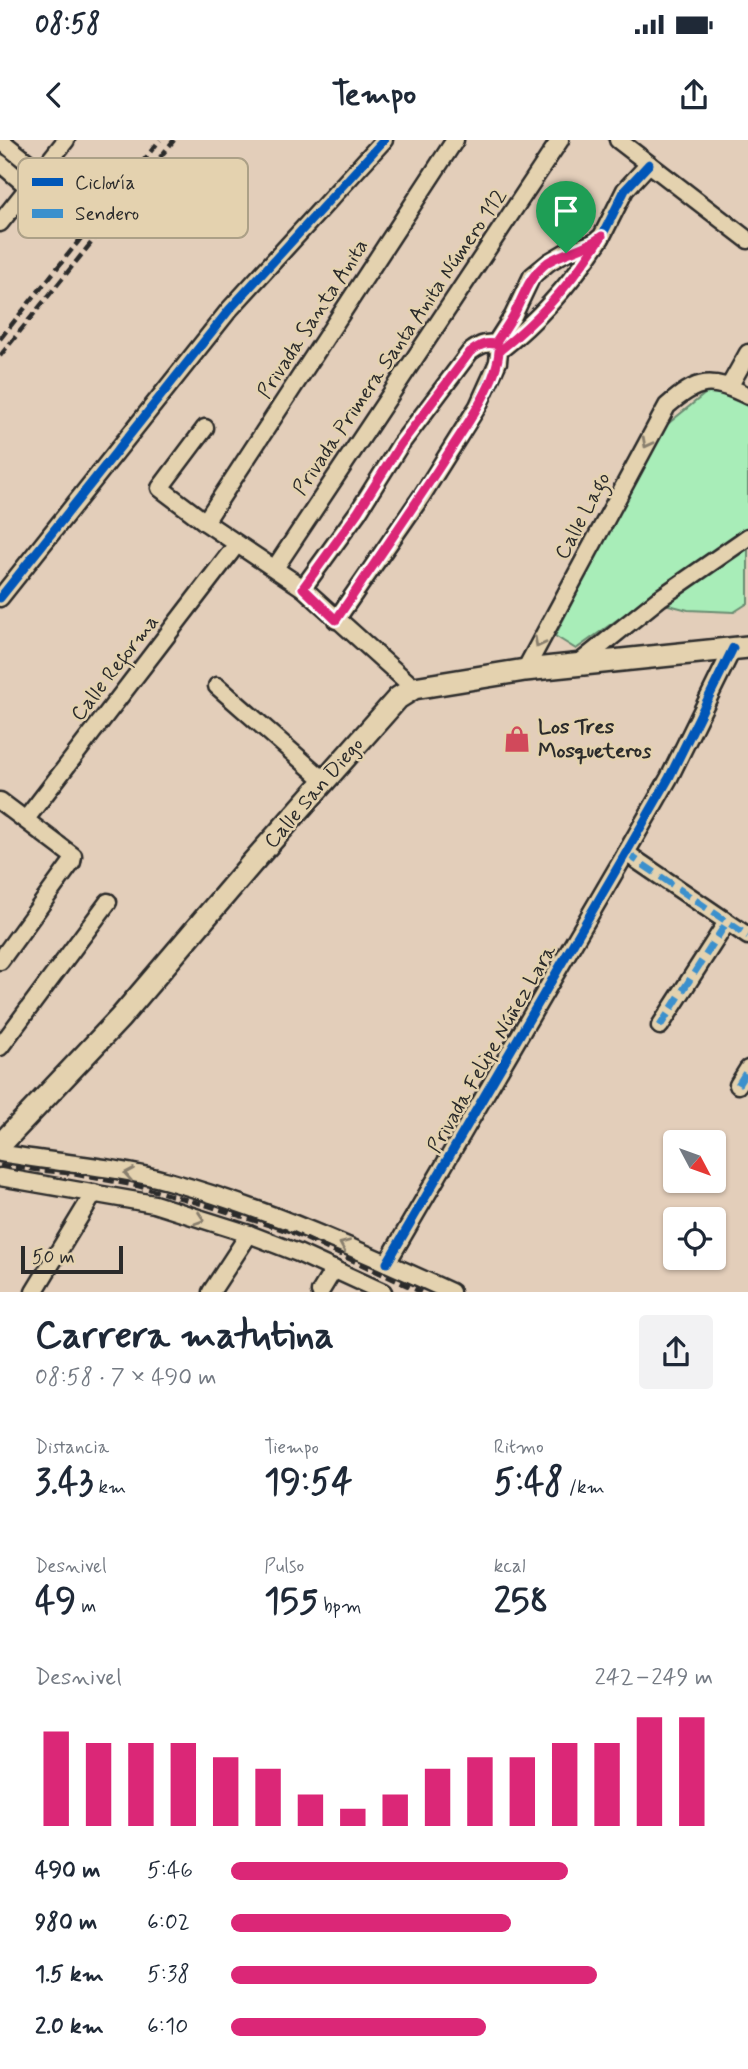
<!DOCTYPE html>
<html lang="es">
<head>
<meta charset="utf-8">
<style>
  body { margin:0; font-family:Mynerve,sans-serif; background:#f2f2f3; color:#1f2937; height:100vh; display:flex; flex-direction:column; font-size:26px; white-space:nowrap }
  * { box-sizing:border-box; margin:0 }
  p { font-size:23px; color:#747a83 }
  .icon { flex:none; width:38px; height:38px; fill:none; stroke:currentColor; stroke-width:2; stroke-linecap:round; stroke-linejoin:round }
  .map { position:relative; height:1152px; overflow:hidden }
  .sheet { display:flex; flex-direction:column; background:#fff; flex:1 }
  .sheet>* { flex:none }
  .needle { width:46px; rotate:131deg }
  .fabs { position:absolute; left:663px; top:990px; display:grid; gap:14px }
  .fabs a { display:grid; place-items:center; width:63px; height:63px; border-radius:7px; background:#fff; box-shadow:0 2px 5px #0004; font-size:35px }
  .scale { position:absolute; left:21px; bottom:18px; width:102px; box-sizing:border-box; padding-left:7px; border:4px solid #2b2b2b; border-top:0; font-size:19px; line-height:24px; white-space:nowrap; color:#2b2b2b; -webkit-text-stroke:5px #e4d2af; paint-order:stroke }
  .pin { position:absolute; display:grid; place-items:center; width:60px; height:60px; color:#fff; margin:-72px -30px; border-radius:50% 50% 50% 0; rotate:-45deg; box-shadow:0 0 7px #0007 }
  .pin .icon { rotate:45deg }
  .round { display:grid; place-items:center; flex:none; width:74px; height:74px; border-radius:7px; background:#f2f2f3 }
  .summary { display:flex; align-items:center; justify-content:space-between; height:119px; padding:0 35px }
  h1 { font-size:38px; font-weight:700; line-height:52px }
  .metrics { display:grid; grid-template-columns:repeat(3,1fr); gap:10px; height:119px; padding:7px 35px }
  .metrics div { display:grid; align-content:center }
  .metrics b { font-size:35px; font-weight:700 }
  .metrics small { font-size:19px; font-weight:400 }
  .metrics p { font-size:19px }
  .chart { height:196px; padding:14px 35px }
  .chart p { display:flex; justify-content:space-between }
  .chart svg { width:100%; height:126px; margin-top:7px; stroke:#db2777; stroke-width:6 }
  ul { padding:0 35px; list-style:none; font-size:23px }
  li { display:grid; grid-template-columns:112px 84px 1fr; align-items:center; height:52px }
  li i { height:18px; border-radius:9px; background:#db2777 }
  .status { display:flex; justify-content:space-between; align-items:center; height:49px; padding:0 35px; background:#fff; direction:ltr }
  .status svg { height:19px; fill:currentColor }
  header { display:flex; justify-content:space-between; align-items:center; height:91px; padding:0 35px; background:#fff; font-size:32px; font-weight:700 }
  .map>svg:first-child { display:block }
  .park { fill:#a8edb8; stroke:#6a8c72; stroke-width:2 }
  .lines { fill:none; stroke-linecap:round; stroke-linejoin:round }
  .minor-casing { stroke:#2b2b2b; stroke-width:21 }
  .major-casing { stroke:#2b2b2b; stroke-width:26 }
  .minor { stroke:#e4d2af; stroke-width:16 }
  .major { stroke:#e4d2af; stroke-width:21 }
  .rail { stroke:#2b2b2b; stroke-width:4.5; stroke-dasharray:10 5; stroke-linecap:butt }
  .quiet { stroke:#3b90cd; stroke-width:7; stroke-dasharray:14 7; stroke-linecap:butt }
  .cycleway-casing { stroke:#e4d2af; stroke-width:13 }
  .cycleway { stroke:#0057b8; stroke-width:9 }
  .oneway { stroke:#887e6d }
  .route-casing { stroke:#fff; stroke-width:14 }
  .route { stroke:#db2777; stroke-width:9 }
  .labels { text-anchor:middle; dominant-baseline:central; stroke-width:5; stroke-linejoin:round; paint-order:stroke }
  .street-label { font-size:21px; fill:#2b2b2b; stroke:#e4d2af }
  .poi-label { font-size:21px; font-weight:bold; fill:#2b2b2b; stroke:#e4d2af; text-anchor:start }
  .key { fill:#e4d2af; stroke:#aca087; stroke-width:2 }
  .key-label { font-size:19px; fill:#2b2b2b }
</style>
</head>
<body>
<div class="status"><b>08:58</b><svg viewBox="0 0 49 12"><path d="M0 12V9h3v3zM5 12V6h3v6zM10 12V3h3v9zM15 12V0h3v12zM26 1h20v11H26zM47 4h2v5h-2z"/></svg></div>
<header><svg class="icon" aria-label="back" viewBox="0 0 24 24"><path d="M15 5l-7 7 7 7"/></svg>Tempo<svg class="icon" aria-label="share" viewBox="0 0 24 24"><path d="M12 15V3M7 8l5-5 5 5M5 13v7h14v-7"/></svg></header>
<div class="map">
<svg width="748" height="1152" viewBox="0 0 748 1152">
  <rect width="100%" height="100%" fill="#e3ceba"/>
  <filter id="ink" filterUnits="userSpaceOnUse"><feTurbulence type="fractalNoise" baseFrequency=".0143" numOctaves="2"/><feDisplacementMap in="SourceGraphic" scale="14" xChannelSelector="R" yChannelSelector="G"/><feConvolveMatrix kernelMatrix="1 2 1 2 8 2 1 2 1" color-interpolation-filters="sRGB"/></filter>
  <g filter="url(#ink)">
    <polygon class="park" points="711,249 748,265 748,387 738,394 748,407 748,463 734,472 688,470 665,464 683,451 673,440 576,509 555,496 659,291"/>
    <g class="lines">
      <defs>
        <g id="minor">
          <polyline points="0,0 40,32"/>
          <polyline points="618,0 748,100"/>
          <polyline points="0,23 28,47"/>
          <polyline points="0,83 66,0"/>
          <path d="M499,211c41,-32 73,-69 102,-113"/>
          <polyline points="729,247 748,213"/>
          <polyline points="205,288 160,348 205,382 303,448 414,548"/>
          <polyline points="205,382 455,0"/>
          <polyline points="275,428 560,0"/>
          <path d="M303,448l55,-76 42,-67 70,-93c9,-6 14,-10 25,-8"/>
          <polyline points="0,458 229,170 384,0"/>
          <polyline points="336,480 421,357 478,266 498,222 499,211 495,204 513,176 532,136 549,122 566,112 594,103 602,96 625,50 649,24"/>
          <polyline points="578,524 660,458 748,397"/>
          <path d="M525,530l142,-264c31,-27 44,-29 81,-10"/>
          <polyline points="217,546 325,641"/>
          <polyline points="0,661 73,716 72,722 0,821"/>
          <polyline points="26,679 237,404"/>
          <polyline points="626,713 748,796"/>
          <polyline points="660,886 727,782"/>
          <polyline points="0,907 108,762"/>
          <polyline points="738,945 748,929"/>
          <path d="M0,1013c55,10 114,13 168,28 98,27 191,69 283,111"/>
          <polyline points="0,1037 154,1064 249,1094 298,1113 383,1152"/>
          <polyline points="387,1123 626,713 669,638 733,508"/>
          <polyline points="34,1152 94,1053"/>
          <polyline points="211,1152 249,1094"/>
          <polyline points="320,1152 334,1129"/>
        </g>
        <polyline id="major" points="0,1005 120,878 252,723 398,558 414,548 525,530 748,507"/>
      </defs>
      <use href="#minor" class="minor-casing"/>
      <use href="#major" class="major-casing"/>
      <use href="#minor" class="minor"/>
      <use href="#major" class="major"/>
      <g class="rail">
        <polyline points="0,199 160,0"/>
        <polyline points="0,216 174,0"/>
        <polyline points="0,1026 67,1033 138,1046 209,1066 293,1093 421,1152"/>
      </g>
      <g class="quiet">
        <polyline points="626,713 748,796"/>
        <polyline points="660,886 727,782"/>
        <polyline points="738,945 748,929"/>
      </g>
      <defs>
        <g id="cycleway">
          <polyline points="0,458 229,170 384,0"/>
          <polyline points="336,480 421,357 478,266 498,222 499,211 495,204 513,176 532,136 549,122 566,112 594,103 602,96 625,50 649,24"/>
          <polyline points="387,1123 626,713 669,638 733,508"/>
        </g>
      </defs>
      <use href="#cycleway" class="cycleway-casing"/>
      <use href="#cycleway" class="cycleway"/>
    </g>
    <defs><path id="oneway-chevron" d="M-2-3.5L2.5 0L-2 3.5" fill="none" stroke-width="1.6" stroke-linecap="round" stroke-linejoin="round" transform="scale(1.75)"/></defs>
    <g class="oneway">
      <use href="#oneway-chevron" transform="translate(647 303) rotate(118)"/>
      <use href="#oneway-chevron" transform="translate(539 503) rotate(118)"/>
      <use href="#oneway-chevron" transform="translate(129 1034) rotate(-170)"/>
      <use href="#oneway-chevron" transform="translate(200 1079) rotate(18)"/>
      <use href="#oneway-chevron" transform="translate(344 1105) rotate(-157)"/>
    </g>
  </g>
  <g class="lines" filter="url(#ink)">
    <defs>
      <path id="route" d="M602,96c-29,45 -61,82 -103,115 -2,34 -37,80 -55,109 -35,54 -72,107 -108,160l-33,-32 55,-76 42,-67 70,-93c9,-6 14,-10 25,-8 6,-9 12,-18 18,-28 12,-22 14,-38 35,-54 17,-11 39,-13 54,-26z"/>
    </defs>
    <use href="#route" class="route-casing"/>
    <use href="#route" class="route"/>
  </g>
  <defs>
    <symbol id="shop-bare" viewBox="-9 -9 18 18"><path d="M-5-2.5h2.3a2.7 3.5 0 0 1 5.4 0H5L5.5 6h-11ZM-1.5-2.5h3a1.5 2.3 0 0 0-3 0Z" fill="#d1495b" stroke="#e4d2af" stroke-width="2.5" paint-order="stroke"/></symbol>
  </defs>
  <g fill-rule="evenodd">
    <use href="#shop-bare" x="498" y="580" width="38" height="38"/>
  </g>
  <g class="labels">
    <g class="street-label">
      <text transform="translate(313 179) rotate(-57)">Privada Santa Anita</text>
      <text transform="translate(400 202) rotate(-56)">Privada Primera Santa Anita Número 112</text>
      <text transform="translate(583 376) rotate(-62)">Calle Lago</text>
      <text transform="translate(115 528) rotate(-52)">Calle Reforma</text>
      <text transform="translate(314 653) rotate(-49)">Calle San Diego</text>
      <text transform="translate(492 909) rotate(-60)">Privada Felipe Núñez Lara</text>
    </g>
    <g class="poi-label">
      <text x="538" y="587">Los Tres<tspan x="538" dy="24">Mosqueteros</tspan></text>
    </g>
  </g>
  <rect x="18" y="18" width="230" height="80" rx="10" class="key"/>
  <rect x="32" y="38" width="31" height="8" fill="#0057b8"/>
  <rect x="32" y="69" width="31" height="9" fill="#3b90cd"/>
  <g class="key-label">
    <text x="75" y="49">Ciclovía</text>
    <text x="75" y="80">Sendero</text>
  </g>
</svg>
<div class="fabs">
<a><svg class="needle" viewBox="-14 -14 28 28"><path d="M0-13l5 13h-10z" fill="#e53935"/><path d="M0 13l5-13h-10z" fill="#747a83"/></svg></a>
<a><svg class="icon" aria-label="locate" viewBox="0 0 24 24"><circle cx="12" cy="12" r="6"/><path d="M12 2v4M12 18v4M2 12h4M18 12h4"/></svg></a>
</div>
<div class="scale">50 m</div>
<div class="pin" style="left:566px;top:113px;background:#1e9e55"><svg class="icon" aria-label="arrive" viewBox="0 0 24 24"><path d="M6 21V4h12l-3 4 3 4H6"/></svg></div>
</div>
<section class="sheet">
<div class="summary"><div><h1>Carrera matutina</h1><p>08:58 · 7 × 490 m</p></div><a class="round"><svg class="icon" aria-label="share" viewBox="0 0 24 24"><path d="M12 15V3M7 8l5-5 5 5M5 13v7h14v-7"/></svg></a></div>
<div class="metrics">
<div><p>Distancia</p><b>3.43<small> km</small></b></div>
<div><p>Tiempo</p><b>19:54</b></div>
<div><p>Ritmo</p><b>5:48<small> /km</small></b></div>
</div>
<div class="metrics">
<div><p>Desnivel</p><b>49<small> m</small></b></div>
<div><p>Pulso</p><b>155<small> bpm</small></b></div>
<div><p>kcal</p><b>258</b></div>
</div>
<div class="chart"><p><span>Desnivel</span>242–249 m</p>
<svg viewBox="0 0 160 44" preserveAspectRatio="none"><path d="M5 44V11M15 44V15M25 44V15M35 44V15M45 44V20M55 44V24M65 44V33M75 44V38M85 44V33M95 44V24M105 44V20M115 44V20M125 44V15M135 44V15M145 44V6M155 44V6"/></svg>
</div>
<ul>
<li><b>490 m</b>5:46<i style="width:70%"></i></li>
<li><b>980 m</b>6:02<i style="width:58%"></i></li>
<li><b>1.5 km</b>5:38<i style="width:76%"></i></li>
<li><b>2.0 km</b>6:10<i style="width:53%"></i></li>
</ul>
</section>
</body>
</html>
